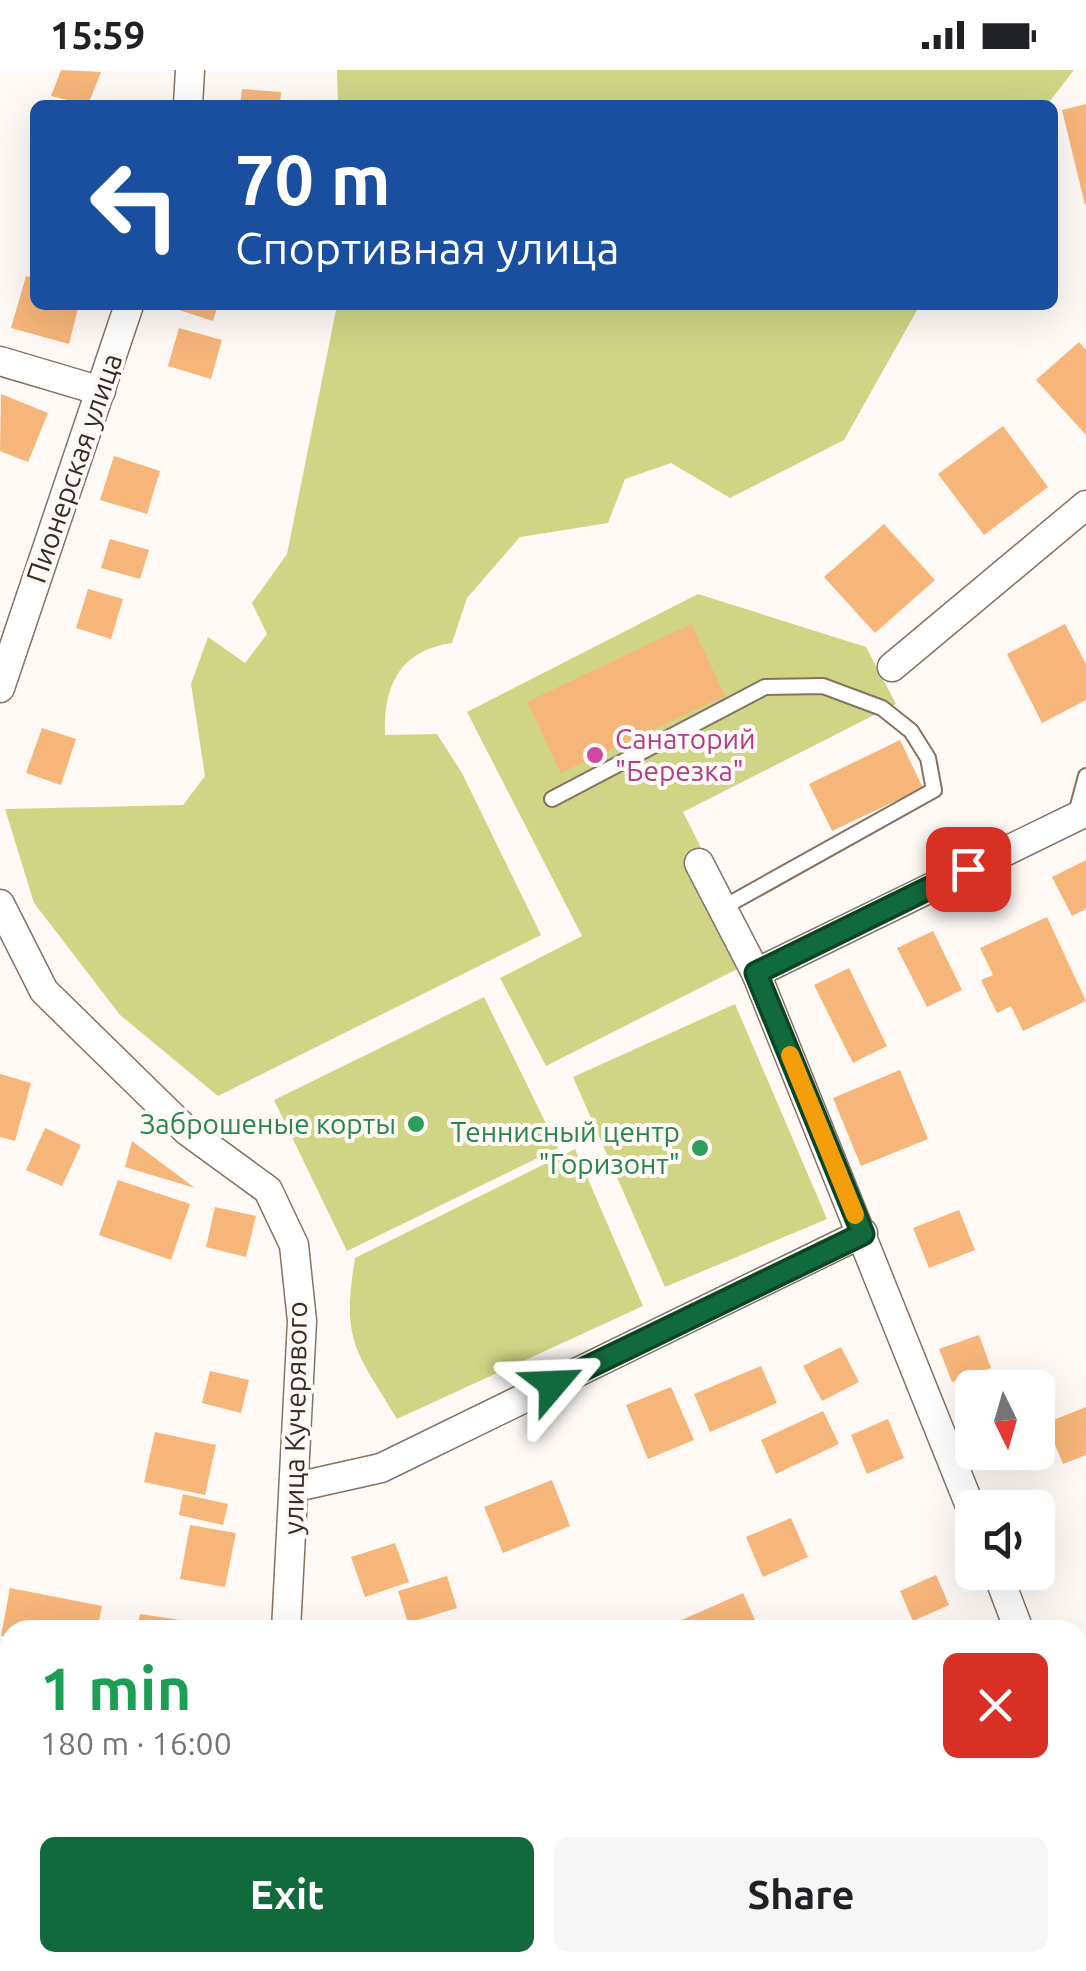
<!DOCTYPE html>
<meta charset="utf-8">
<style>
:root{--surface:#fff;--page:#f6f6f6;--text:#202124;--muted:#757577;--accent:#116a3c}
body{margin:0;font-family:Ubuntu,sans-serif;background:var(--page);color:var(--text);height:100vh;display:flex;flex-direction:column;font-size:38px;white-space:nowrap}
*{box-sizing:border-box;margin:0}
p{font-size:32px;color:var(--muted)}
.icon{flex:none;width:55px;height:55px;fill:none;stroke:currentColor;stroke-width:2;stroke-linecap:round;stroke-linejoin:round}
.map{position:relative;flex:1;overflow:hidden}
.sheet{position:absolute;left:0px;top:1550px;width:1088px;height:352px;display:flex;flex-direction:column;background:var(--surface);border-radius:30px 30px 0 0;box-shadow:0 10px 40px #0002}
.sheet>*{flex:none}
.top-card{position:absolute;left:30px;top:30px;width:1028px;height:210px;border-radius:15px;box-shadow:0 10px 40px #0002;background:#1a4fa0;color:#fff;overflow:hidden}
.needle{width:65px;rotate:175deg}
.controls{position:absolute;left:955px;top:1300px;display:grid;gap:20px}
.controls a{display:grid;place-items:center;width:100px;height:100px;border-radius:15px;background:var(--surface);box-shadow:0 10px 40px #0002;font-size:50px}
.pin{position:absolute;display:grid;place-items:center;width:85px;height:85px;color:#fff;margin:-42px;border-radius:20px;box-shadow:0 5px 15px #0006}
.me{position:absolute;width:110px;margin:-55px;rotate:64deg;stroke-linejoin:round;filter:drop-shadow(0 0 8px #0008)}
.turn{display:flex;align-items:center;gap:35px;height:210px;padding:0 40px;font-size:45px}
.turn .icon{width:130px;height:130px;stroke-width:2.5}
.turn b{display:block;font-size:70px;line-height:85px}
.round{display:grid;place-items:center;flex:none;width:105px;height:105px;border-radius:15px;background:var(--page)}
.headline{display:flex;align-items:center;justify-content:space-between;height:170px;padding:0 40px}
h1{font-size:60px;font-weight:700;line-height:75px;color:#1e9e55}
.primary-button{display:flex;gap:20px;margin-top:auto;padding:20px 40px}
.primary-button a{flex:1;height:115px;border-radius:15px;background:var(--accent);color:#fff;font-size:40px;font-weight:700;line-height:115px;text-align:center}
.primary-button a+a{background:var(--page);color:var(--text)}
.status{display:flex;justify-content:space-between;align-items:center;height:70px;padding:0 50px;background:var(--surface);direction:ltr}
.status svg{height:28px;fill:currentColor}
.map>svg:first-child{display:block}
.green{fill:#cfd584}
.building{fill:#f6b579}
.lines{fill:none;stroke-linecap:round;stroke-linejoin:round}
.lane-casing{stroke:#867261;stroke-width:18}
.street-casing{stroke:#867261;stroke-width:31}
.lane{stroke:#fff;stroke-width:14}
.street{stroke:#fff;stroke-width:28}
.route-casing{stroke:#0b4527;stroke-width:25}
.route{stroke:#116a3c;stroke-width:18}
.slow{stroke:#f59e0b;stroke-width:18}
.hotel-dot{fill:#d1479c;stroke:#fef9f5;stroke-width:4}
.leisure-dot{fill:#2e9e5b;stroke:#fef9f5;stroke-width:4}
.labels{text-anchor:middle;stroke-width:8;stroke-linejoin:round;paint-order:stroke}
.street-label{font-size:28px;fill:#352d25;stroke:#fef9f5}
.hotel-label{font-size:28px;fill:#b23c85;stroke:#fef9f5;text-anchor:start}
.leisure-label{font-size:28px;fill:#27864d;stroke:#fef9f5;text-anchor:end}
</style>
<div class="status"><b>15:59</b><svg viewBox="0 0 49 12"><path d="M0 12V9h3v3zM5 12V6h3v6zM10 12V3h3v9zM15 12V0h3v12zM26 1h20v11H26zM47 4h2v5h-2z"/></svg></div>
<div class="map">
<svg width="1086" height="1901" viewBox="0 0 1086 1901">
<rect width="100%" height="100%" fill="#fef9f5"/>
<g class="green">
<polygon points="337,0 1074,0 1047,35 338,35"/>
<path d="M337,235H920L844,370L730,428L671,393L625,409L608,453L520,467L467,528L452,573C400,580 383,616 385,665L437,664L462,703L541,865L218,1026L120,945L34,833L5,739L183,735L205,706L191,614L208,567L245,593L267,564L252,533L287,484Z"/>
<polygon points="698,524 866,577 896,634 683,742 757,889 546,996 500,908 582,866 467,642"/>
<polygon points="484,927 558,1078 347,1181 274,1030"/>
<polygon points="735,934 827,1149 665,1217 573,1007"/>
<path d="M575,1079L643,1236L397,1349C356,1280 341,1273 355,1188Z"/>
</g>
<g class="building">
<polygon points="61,0 101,2 88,35 51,26"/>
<polygon points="242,19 281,22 280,35 240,35"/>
<polygon points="1086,34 1086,134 1085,135 1062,40"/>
<polygon points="26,206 35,208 35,235 79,235 69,274 11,258"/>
<polygon points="177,235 218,235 213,251 176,239"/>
<polygon points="179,258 222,270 211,309 168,296"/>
<polygon points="1079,272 1086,280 1086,365 1036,310"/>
<polygon points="1,324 48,343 28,392 0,381"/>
<polygon points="1003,356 1048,417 984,465 938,404"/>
<polygon points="114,386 160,401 147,444 100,430"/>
<polygon points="884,454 935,510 875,563 824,507"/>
<polygon points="110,469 149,480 140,509 101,498"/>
<polygon points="88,519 123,529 111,569 76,558"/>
<polygon points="691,554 725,626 561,703 527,632"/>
<polygon points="1065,554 1086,594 1086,630 1042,653 1007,584"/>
<polygon points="42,658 76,669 61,715 26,703"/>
<polygon points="900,670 923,718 832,761 809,714"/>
<polygon points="1086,790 1086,839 1072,846 1052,807"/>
<polygon points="1047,847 1086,931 1023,961 1011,936 997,943 981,910 993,905 980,878"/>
<polygon points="933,861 962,920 927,937 897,878"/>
<polygon points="849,898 887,976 853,993 814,915"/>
<polygon points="900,1000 928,1069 861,1096 833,1028"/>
<polygon points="0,1004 31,1013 15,1071 0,1067"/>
<polygon points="45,1058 81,1075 62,1116 26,1100"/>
<polygon points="132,1071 195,1118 125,1097"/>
<polygon points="118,1110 190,1134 171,1190 99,1165"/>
<polygon points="215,1137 256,1146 246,1187 206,1177"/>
<polygon points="959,1140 975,1180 929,1198 913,1158"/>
<polygon points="979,1265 991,1298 952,1312 939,1279"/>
<polygon points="841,1277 859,1312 822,1331 803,1296"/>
<polygon points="761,1296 777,1333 710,1362 694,1324"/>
<polygon points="210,1301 249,1310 241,1343 202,1333"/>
<polygon points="671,1317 694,1370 648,1389 626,1335"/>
<polygon points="1086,1337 1086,1385 1063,1394 1046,1353"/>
<polygon points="823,1341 839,1374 776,1404 761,1370"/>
<polygon points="888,1349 904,1388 867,1404 851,1365"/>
<polygon points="155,1362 216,1375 205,1425 144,1412"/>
<polygon points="552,1410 570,1456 503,1483 484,1437"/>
<polygon points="183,1424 228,1434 223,1455 179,1445"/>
<polygon points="791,1448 808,1487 763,1507 746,1467"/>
<polygon points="190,1455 236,1463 225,1517 180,1509"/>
<polygon points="395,1473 409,1512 365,1527 351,1487"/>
<polygon points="936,1505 949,1535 913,1551 900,1521"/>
<polygon points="447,1506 457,1538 408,1553 398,1521"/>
<polygon points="10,1518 102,1536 97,1560 10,1560 10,1568 1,1566"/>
<polygon points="743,1523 756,1552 738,1560 670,1560 668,1556"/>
<polygon points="140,1544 194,1552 192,1560 137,1560"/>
<polygon points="504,1551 507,1560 464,1560 464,1558"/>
<polygon points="0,1621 10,1622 10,1678 0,1678"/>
<polygon points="1086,1846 1086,1881 1078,1884 1078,1850"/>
<polygon points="156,1892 228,1892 229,1898 157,1901"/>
<polygon points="334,1892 360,1892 360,1893 337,1901"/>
<polygon points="388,1892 418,1892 421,1901 366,1901"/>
</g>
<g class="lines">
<g class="lane-casing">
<g id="lane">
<polyline points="552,729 765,617 823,616 882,638 911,661 928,688 934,720 724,837"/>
<polyline points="1075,747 1086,706"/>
</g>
</g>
<g class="street-casing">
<g id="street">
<polyline points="188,35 190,0"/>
<polyline points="0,291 101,321"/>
<polyline points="892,597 1086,435"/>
<polyline points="0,618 129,235"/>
<polyline points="699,793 756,903 972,1441"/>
<polyline points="0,834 44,921 187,1061 268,1120 294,1175 302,1251 286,1560"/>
<polyline points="756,903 1086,742"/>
<polyline points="296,1417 381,1398 863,1163"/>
<polyline points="997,1502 1019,1560"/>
<polyline points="1078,1708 1086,1729"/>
<polyline points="0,1731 10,1731"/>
<polyline points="288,1892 291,1901"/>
</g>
</g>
<use href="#lane" class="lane"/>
<use href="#street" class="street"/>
</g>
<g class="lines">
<g class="route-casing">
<polyline id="route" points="553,1314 863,1164 756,903 968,799"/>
</g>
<use href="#route" class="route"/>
<polyline class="slow" points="790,985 855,1145"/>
</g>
<circle class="hotel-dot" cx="595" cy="685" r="10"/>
<g class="leisure-dot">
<circle cx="416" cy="1054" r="10"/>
<circle cx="700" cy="1078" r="10"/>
</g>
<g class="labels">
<g class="street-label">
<text transform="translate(74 398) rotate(-71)" y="10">Пионерская улица</text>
<text transform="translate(295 1348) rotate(-89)" y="10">улица Кучерявого</text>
</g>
<g class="hotel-label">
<text x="615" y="679">Санаторий<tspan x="615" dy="32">"Березка"</tspan></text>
</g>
<g class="leisure-label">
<text x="396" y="1064">Заброшеные корты</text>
<text x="680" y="1072">Теннисный центр<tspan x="680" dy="32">"Горизонт"</tspan></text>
</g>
</g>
</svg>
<div class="controls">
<a><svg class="needle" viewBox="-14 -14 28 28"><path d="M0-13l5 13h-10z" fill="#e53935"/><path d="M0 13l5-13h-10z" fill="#757577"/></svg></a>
<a><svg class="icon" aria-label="sound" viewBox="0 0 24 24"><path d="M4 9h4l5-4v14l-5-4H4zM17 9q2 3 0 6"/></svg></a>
</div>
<div class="pin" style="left:968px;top:799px;background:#d93025"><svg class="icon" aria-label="arrive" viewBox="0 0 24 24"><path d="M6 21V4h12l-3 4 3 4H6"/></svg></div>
<svg class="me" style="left:553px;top:1314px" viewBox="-20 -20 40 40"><path d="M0-17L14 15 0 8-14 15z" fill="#116a3c" stroke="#fff" stroke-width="4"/></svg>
<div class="top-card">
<div class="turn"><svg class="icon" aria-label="left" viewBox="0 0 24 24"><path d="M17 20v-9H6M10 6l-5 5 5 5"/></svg><div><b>70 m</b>Спортивная улица</div></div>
</div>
<section class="sheet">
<div class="headline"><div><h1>1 min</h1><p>180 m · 16:00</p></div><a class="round" style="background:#d93025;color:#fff"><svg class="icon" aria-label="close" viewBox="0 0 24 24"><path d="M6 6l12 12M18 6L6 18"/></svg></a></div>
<div class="primary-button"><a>Exit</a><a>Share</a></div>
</section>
</div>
